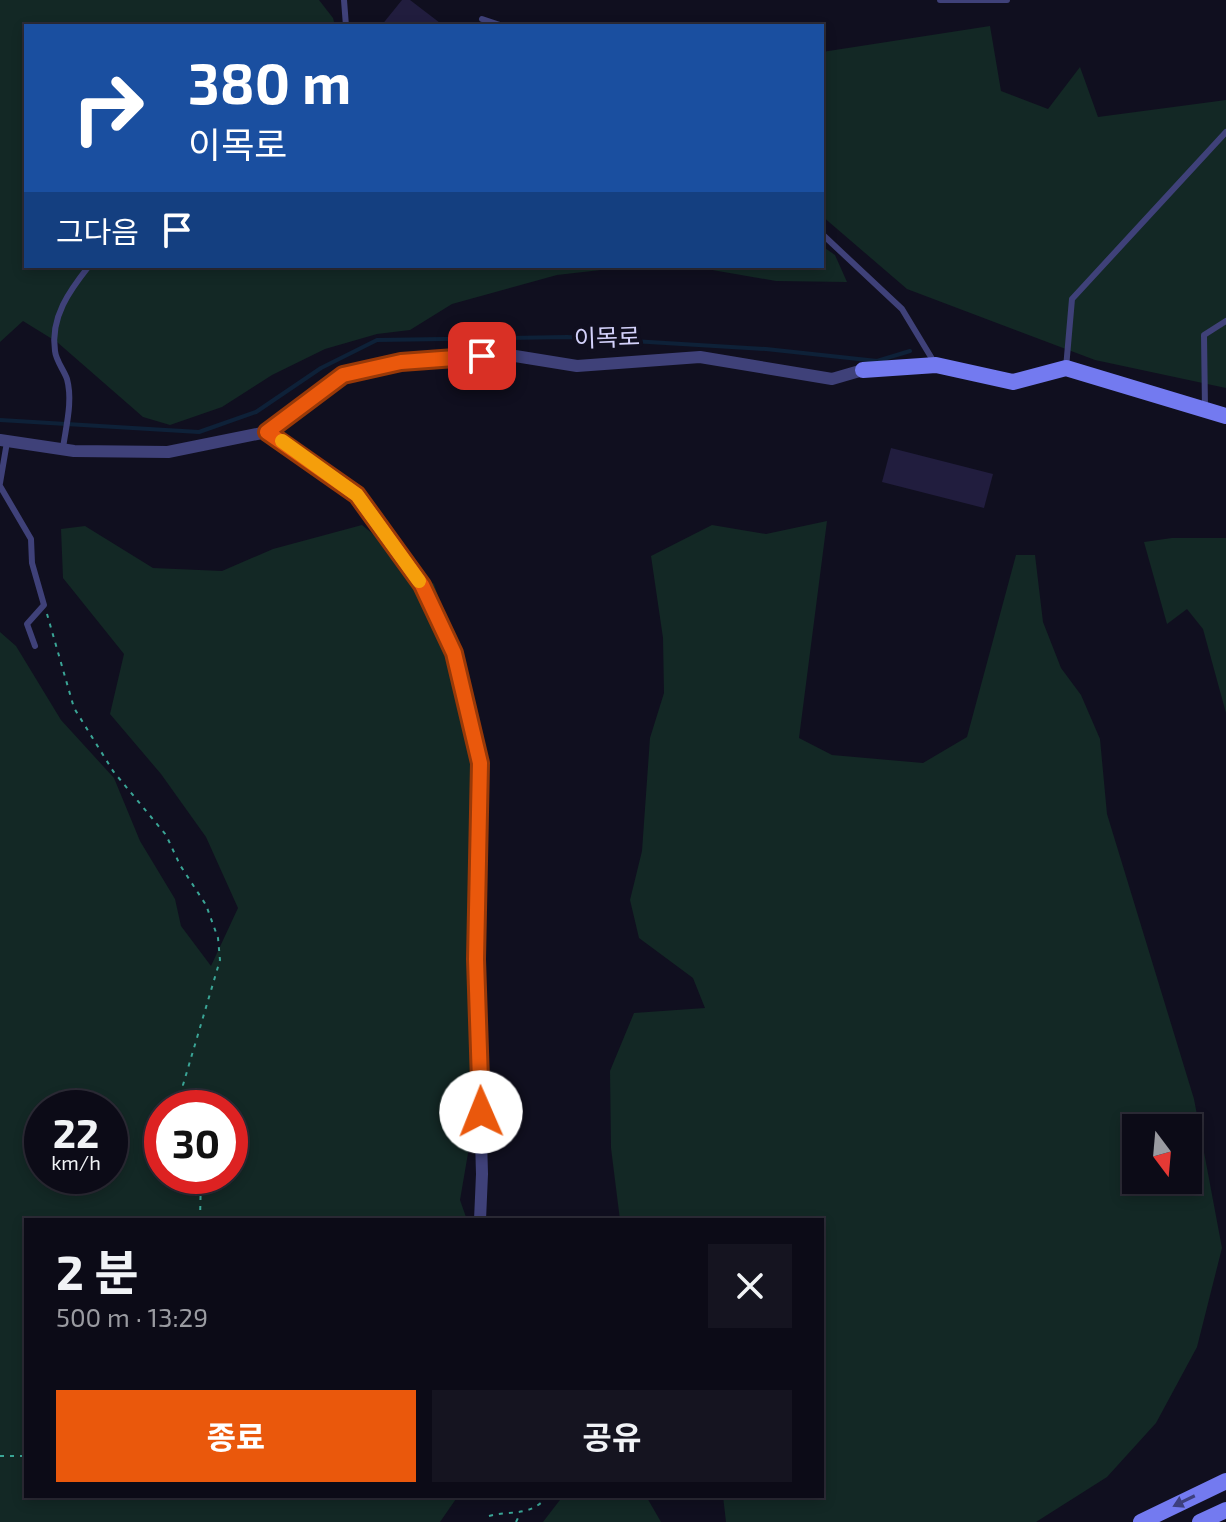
<!DOCTYPE html>
<html lang="ko">
<meta charset="utf-8">
<style>
:root{--surface:#0c0b17;--page:#151420;--text:#f1f3f6;--muted:#9a9ba1;--line:#2c2b36;--accent:#ea580c}
body{margin:0;font-family:"Exo 2","Noto Sans KR",sans-serif;background:var(--page);color:var(--text);height:100vh;display:flex;flex-direction:column;font-size:30px;white-space:nowrap}
*{box-sizing:border-box;margin:0}
p{font-size:26px;color:var(--muted)}
.icon{flex:none;width:44px;height:44px;fill:none;stroke:currentColor;stroke-width:2;stroke-linecap:round;stroke-linejoin:round}
.map{position:relative;flex:1;overflow:hidden}
.sheet{position:absolute;left:24px;top:1218px;width:800px;height:280px;display:flex;flex-direction:column;background:var(--surface);border-radius:0px;box-shadow:0 4px 12px #0003,0 0 0 2px var(--line)}
.sheet>*{flex:none}
.banner{position:absolute;left:24px;top:24px;width:800px;height:244px;border-radius:0px;box-shadow:0 4px 12px #0003,0 0 0 2px var(--line);background:#1a4fa0;color:#fff;overflow:hidden}
.needle{width:52px;rotate:164deg}
.fabs{position:absolute;left:1122px;top:1114px;display:grid;gap:16px}
.fabs a{display:grid;place-items:center;width:80px;height:80px;border-radius:0px;background:var(--surface);box-shadow:0 4px 12px #0003,0 0 0 2px var(--line);font-size:40px}
.speed{position:absolute;left:24px;top:1090px;display:flex;gap:16px;font-size:40px;font-weight:700;text-align:center}
.speed>*{display:grid;place-content:center;width:104px;height:104px;border-radius:50%;background:var(--surface);box-shadow:0 4px 12px #0003,0 0 0 2px var(--line);line-height:1}
.speed small{font-size:20px;font-weight:400}
.speed .limit{border:12px solid #d22;background:#fff;color:#111}
.pin{position:absolute;display:grid;place-items:center;width:68px;height:68px;color:#fff;margin:-34px;border-radius:16px;box-shadow:0 4px 12px #0006}
.me{position:absolute;width:88px;margin:-44px;rotate:359deg;stroke-linejoin:round;filter:drop-shadow(0 0 6px #0008)}
.turn{display:flex;align-items:center;gap:28px;height:168px;padding:0 32px;font-size:36px}
.turn .icon{width:104px;height:104px;stroke-width:2.5}
.turn b{display:block;font-size:56px;line-height:68px}
.then{display:flex;align-items:center;height:76px;padding:0 32px;background:#0003;gap:16px;font-size:30px}
.round{display:grid;place-items:center;flex:none;width:84px;height:84px;border-radius:0px;background:var(--page)}
.headline{display:flex;align-items:center;justify-content:space-between;height:136px;padding:0 32px}
h1{font-size:48px;font-weight:700;line-height:60px}
.cta{display:flex;gap:16px;margin-top:auto;padding:16px 32px}
.cta a{flex:1;height:92px;border-radius:0px;background:var(--accent);color:#fff;font-size:32px;font-weight:700;line-height:92px;text-align:center}
.cta a+a{background:var(--page);color:var(--text)}
.map>svg:first-child{display:block}
.green{fill:#132825;fill-rule:evenodd}
.lines{fill:none;stroke-linecap:round;stroke-linejoin:round}
.stream{stroke:#0e2138;stroke-width:4}
.building{fill:#211d3e}
.path{stroke:#3aa596;stroke-width:2;stroke-dasharray:4 6;stroke-linecap:butt}
.lane{stroke:#3f4179;stroke-width:6}
.street{stroke:#3f4179;stroke-width:12}
.secondary{stroke:#737af0;stroke-width:16}
.oneway{fill:#3d3f7d}
.route-casing{stroke:#983908;stroke-width:20}
.route{stroke:#ea580c;stroke-width:14}
.slow{stroke:#f59e0b;stroke-width:14}
.labels{text-anchor:middle;stroke-width:8;stroke-linejoin:round;paint-order:stroke}
.street-label{font-size:24px;fill:#d3d1fa;stroke:#100f1f}
</style>
<div class="map">
<svg width="1226" height="1522" viewBox="0 0 1226 1522">
<rect width="100%" height="100%" fill="#100f1f"/>
<g class="green">
<polygon points="0,0 319,0 333,18 335,26 26,26 26,266 822,266 822,246 835,255 847,282 776,281 695,267 627,267 557,275 452,304 410,330 377,334 325,349 272,375 222,407 170,425 143,417 57,342 23,321 0,342"/>
<polygon points="990,26 1001,91 1048,109 1080,67 1098,117 1226,100 1226,388 1095,360 907,289 822,216 822,52"/>
<path d="M827,521L799,738L832,755L923,763L967,737L1016,555H1035L1043,622L1061,668L1081,695L1100,739L1107,814L1194,1099L1222,1248L1197,1347L1156,1423L1107,1477L1036,1522H726L723,1496H822V1220H620L611,1148L610,1071L634,1013L705,1008L693,978L639,938L630,900L642,851L650,738L664,693L663,638L651,556L712,525L766,534ZM1188,1128V1180H1136V1128Z"/>
<path d="M362,525L434,584L472,696L480,813L471,984L473,1124L460,1200L467,1220H26V1496H458L440,1522H0V632L16,646L61,720L114,778L140,841L175,899L181,926L211,966L238,908L206,837L161,774L110,714L124,654L63,578L61,529L85,526L153,568L222,571L273,549ZM42,1108H110V1176H42ZM162,1108H230V1176H162Z"/>
<polygon points="1172,538 1226,538 1226,713 1203,629 1187,609 1167,624 1144,542"/>
<polygon points="563,1496 646,1496 661,1522 543,1522"/>
</g>
<g class="lines">
<polyline class="stream" points="0,420 199,432 256,412 321,368 377,340 567,337 766,349 877,361 910,351"/>
</g>
<g class="building">
<polygon points="402,0 410,0 444,26 381,26"/>
<polygon points="891,448 993,474 984,508 882,482"/>
</g>
<g class="lines">
<g class="path">
<polyline points="47,614 74,708 113,771 166,835 180,865 206,905 218,938 220,960 183,1085 186,1108"/>
<polyline points="200,1220 201,1176"/>
<polyline points="0,1456 26,1456"/>
<path d="M489,1516C513,1510 530,1517 548,1496"/>
<polyline points="516,1522 519,1516"/>
</g>
<g class="lane">
<polyline points="344,0 346,26"/>
<polyline points="940,0 1007,0"/>
<polyline points="482,19 503,26"/>
<polyline points="822,234 902,309 934,362"/>
<polyline points="1066,368 1072,299 1226,132"/>
<polyline points="1205,409 1204,335 1226,321"/>
<path d="M63,448C66,426 73,401 67,379C64,370 56,361 55,351C50,317 70,290 89,266"/>
<polyline points="0,483 7,442"/>
<polyline points="0,486 31,539 32,563 44,605 27,624 35,646"/>
</g>
<g class="street">
<polyline points="267,432 357,495 422,585 454,653 480,763 476,959 482,1174 480,1220"/>
<polyline points="0,440 74,451 168,452 267,432 343,375 401,362 509,355 577,366 700,357 832,379 863,370"/>
</g>
<g class="secondary">
<polyline points="863,370 936,365 1013,382 1066,368 1226,416"/>
<polyline points="1141,1522 1226,1481"/>
<polyline points="1200,1522 1226,1510"/>
</g>
</g>
<defs><path id="oneway-solid" d="M-6-.8H1V-3.2L6.5 0L1 3.2V.8H-6Z" transform="scale(2)"/></defs>
<use class="oneway" href="#oneway-solid" transform="translate(1184 1501) rotate(154)"/>
<g class="lines">
<g class="route-casing">
<polyline id="route" points="481,1112 476,959 480,763 454,653 422,585 357,495 267,432 343,375 401,362 482,356"/>
</g>
<use href="#route" class="route"/>
<polyline class="slow" points="282,441 357,495 419,581"/>
</g>
<g class="labels">
<g class="street-label">
<text transform="translate(607 338) rotate(-2)" y="8">이목로</text>
</g>
</g>
</svg>
<div class="fabs">
<a><svg class="needle" viewBox="-14 -14 28 28"><path d="M0-13l5 13h-10z" fill="#e53935"/><path d="M0 13l5-13h-10z" fill="#9a9ba1"/></svg></a>
</div>
<div class="speed"><div>22<small>km/h</small></div><div class="limit">30</div></div>
<div class="pin" style="left:482px;top:356px;background:#d93025"><svg class="icon" aria-label="arrive" viewBox="0 0 24 24"><path d="M6 21V4h12l-3 4 3 4H6"/></svg></div>
<svg class="me" style="left:481px;top:1112px" viewBox="-20 -20 40 40"><circle r="19" fill="#fff"/><path d="M0-13L10 11 0 6-10 11z" fill="#ea580c"/></svg>
<div class="banner">
<div class="turn"><svg class="icon" aria-label="right" viewBox="0 0 24 24"><path d="M7 20v-9h11M14 6l5 5-5 5"/></svg><div><b>380 m</b>이목로</div></div>
<div class="then">그다음<svg class="icon" aria-label="arrive" viewBox="0 0 24 24"><path d="M6 21V4h12l-3 4 3 4H6"/></svg></div>
</div>
<section class="sheet">
<div class="headline"><div><h1>2 분</h1><p>500 m · 13:29</p></div><a class="round"><svg class="icon" aria-label="close" viewBox="0 0 24 24"><path d="M6 6l12 12M18 6L6 18"/></svg></a></div>
<div class="cta"><a>종료</a><a>공유</a></div>
</section>
</div>
